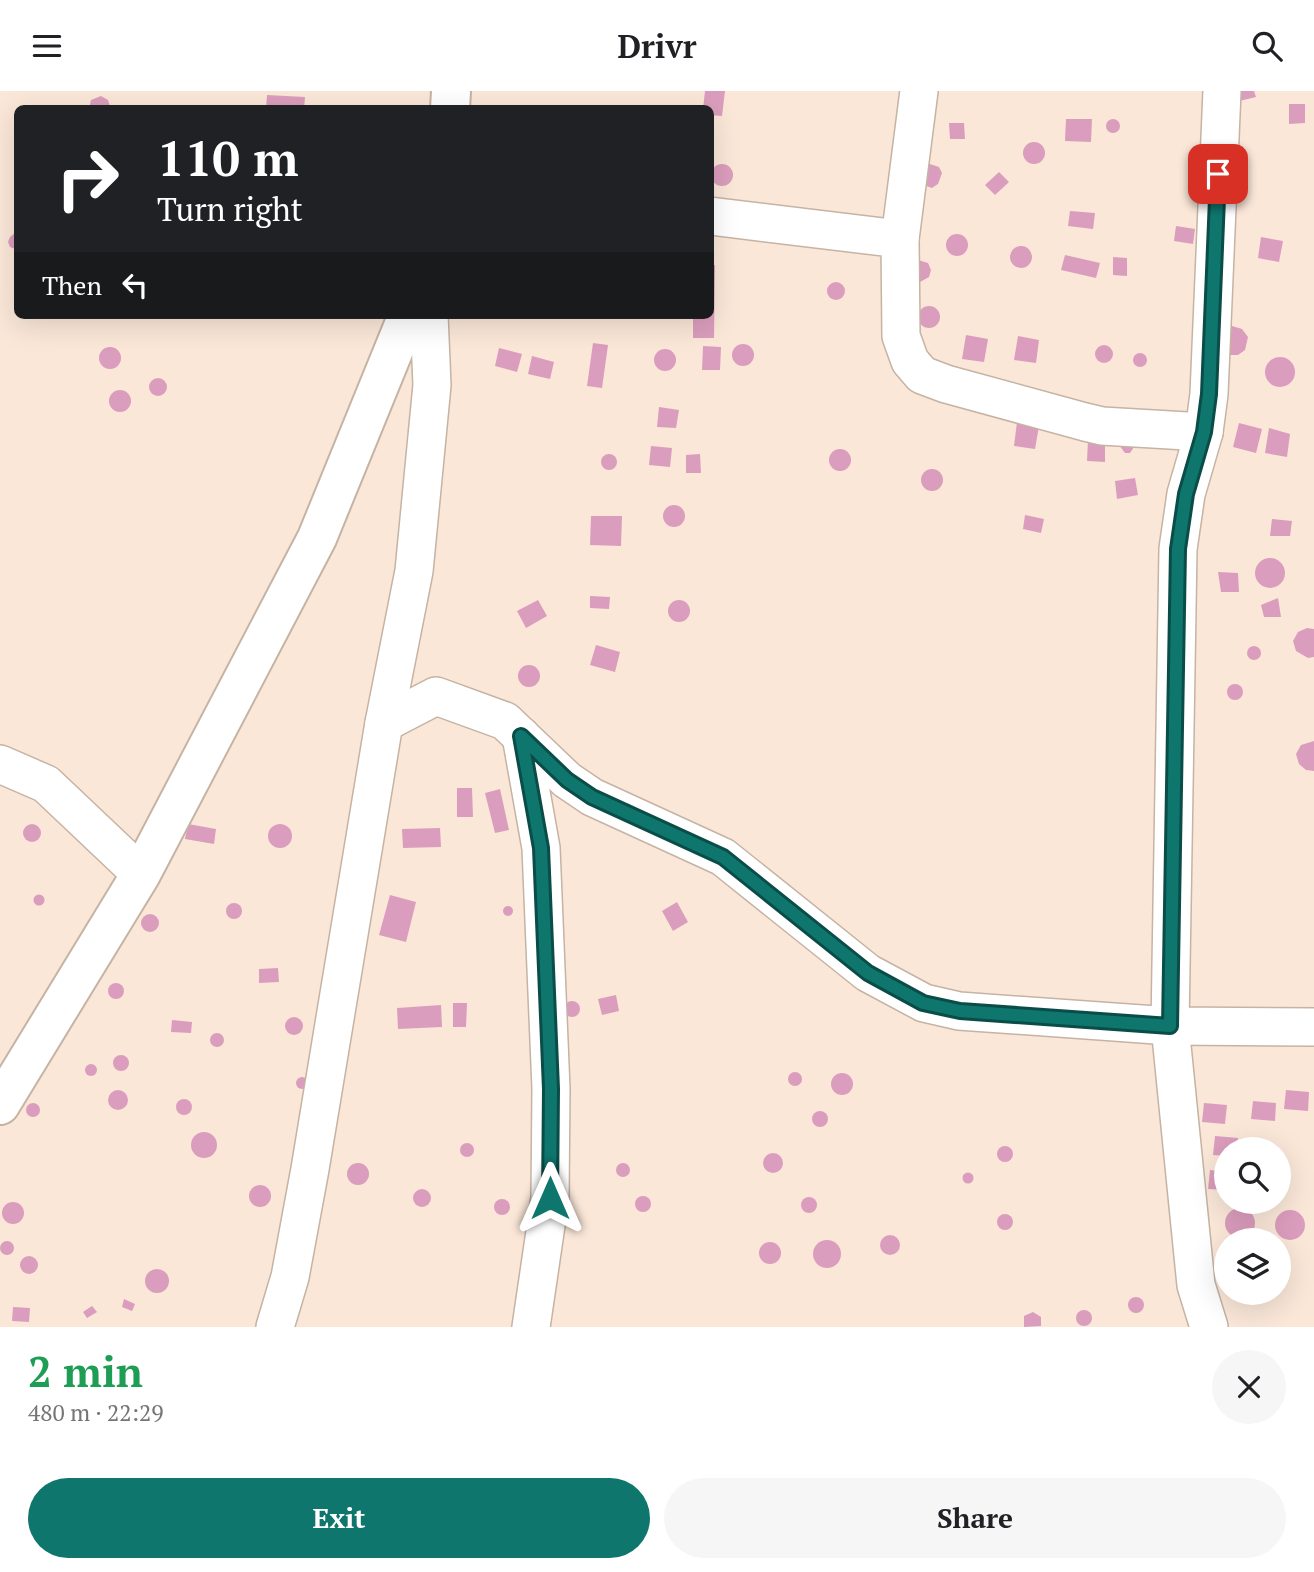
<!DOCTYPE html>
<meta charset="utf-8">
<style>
:root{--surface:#fff;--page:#f6f6f6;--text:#202124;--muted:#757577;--accent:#0f766e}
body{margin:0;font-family:"PT Serif",serif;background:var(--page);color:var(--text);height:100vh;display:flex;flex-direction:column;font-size:26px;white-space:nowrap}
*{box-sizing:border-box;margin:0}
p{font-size:23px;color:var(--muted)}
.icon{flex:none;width:38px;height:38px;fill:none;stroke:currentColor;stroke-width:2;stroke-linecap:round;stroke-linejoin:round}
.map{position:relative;height:1236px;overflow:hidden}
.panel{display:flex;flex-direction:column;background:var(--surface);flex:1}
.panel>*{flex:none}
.guide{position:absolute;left:14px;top:14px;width:700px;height:214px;border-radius:10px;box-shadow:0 7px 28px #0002;background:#202124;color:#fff;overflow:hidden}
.controls{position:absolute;left:1214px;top:1046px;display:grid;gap:14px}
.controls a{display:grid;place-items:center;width:77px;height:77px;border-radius:50%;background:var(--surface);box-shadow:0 7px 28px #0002;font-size:35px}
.pin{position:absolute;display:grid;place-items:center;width:60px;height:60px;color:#fff;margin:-30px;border-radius:14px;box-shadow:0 4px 10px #0006}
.me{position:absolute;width:77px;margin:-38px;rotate:0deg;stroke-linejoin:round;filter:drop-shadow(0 0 5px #0008)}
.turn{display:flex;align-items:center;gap:24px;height:147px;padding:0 28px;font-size:32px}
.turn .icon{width:91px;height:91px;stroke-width:2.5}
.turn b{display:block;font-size:49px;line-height:60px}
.then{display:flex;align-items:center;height:66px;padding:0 28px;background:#0003;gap:14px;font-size:26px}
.round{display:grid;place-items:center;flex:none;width:74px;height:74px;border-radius:37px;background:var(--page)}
.overview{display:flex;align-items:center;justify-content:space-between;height:119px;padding:0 28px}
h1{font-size:42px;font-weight:700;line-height:52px;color:#1e9e55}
.action{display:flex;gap:14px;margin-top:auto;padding:14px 28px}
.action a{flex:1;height:80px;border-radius:42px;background:var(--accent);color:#fff;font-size:28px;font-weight:700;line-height:80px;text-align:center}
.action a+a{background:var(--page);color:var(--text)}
header{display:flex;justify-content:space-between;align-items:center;height:91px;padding:0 28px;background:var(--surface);font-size:32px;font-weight:700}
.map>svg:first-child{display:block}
.building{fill:#db9dbd}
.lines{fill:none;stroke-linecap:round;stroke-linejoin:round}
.minor-casing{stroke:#c5b3a4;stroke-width:40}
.major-casing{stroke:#c5b3a4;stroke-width:42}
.minor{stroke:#fff;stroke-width:37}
.major{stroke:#fff;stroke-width:38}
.route-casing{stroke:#0a4d48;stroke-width:18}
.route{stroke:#0f766e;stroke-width:12}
</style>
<header><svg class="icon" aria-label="menu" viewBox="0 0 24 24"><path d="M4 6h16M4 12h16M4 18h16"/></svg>Drivr<svg class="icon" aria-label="search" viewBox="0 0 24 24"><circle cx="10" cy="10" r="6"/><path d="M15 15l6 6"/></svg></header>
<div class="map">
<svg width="1314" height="1236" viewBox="0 0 1314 1236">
<rect width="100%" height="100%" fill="#fae7d8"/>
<g class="building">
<polygon points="705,0 725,0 722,25 710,24 710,18 703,18"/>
<polygon points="1232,0 1254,0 1256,6 1235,11"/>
<polygon points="267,4 305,6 304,18 266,18"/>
<polygon points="101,5 108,9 111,18 89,18 91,9"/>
<polygon points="1289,13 1305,13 1305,32 1289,33"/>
<polygon points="1066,28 1092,28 1091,51 1065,50"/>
<circle cx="1113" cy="35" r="7"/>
<polygon points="949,32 964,32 965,48 950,48"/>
<circle cx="1034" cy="62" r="11"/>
<polygon points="927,72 939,76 942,82 938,93 932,97 921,93"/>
<circle cx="722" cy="84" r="11"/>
<polygon points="999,81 1009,91 995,104 985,94"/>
<polygon points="1070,120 1095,122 1093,138 1068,135"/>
<polygon points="1176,135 1195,138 1193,153 1174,150"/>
<polygon points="15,142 18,143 18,159 10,156 8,151 10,146"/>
<circle cx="957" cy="154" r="11"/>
<polygon points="1261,146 1283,150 1279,171 1258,167"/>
<circle cx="1021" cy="166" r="11"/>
<polygon points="1065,164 1100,172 1096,187 1061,179"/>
<polygon points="1113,166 1127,167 1127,185 1113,184"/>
<polygon points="918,169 928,172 931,179 929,186 920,191 916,190"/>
<polygon points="710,174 715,174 714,247 693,247 693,224 710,224"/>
<circle cx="836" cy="200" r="9"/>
<circle cx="929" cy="226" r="11"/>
<polygon points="1232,235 1242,238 1248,246 1245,259 1238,264 1229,264 1228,236"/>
<polygon points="966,244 988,248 984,271 962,268"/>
<polygon points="1018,245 1039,249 1036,272 1014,269"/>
<polygon points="593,252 608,254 602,297 587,295"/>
<circle cx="743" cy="264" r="11"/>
<circle cx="1104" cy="263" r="9"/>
<polygon points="703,255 721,256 720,279 702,279"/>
<circle cx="110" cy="267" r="11"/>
<polygon points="499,257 522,263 517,281 495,275"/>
<circle cx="665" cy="269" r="11"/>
<circle cx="1140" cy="269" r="7"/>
<polygon points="532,265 554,271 550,288 528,283"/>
<circle cx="1280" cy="281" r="15"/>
<circle cx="158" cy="296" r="9"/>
<circle cx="120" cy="310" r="11"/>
<polygon points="659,316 679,319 676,337 657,336"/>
<polygon points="1017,331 1039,335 1035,358 1014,355"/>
<polygon points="1239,332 1262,338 1256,362 1233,356"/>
<polygon points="1269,337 1290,343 1287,366 1265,362"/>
<polygon points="1088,349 1105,349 1105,371 1087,370"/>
<polygon points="1136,353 1130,362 1125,362 1119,354"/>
<polygon points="651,355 672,357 670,376 649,374"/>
<circle cx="840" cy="369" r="11"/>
<polygon points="700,363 701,382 686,382 686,364"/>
<circle cx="609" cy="371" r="8"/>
<circle cx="932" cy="389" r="11"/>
<polygon points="1135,387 1138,404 1117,408 1115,390"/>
<circle cx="674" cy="425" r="11"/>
<polygon points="1025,424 1044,428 1041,442 1023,438"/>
<polygon points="591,425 622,425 621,455 590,454"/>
<polygon points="1272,428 1292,430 1290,445 1270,445"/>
<circle cx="1270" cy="482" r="15"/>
<polygon points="1218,481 1238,482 1239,501 1221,501"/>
<polygon points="590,505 610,506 609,518 590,517"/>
<polygon points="1278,507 1281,526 1264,526 1261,514"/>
<circle cx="679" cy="520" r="11"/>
<polygon points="538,509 547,525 526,537 517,520"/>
<polygon points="1307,537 1314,538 1314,566 1308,567 1296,560 1293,550 1298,541"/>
<polygon points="596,554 620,561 615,581 590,574"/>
<circle cx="1254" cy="562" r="7"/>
<circle cx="529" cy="585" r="11"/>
<circle cx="1235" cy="601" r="8"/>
<polygon points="1314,650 1314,680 1306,679 1299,673 1296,663 1301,654"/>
<polygon points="457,697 472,697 473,726 457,726"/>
<polygon points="500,698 509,739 495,742 485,702"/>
<circle cx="280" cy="745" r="12"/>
<polygon points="188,733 216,738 214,753 185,748"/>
<circle cx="32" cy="742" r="9"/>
<polygon points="440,737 441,756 403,757 402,738"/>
<circle cx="39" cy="809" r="5.5"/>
<polygon points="390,804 416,811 406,851 379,844"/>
<polygon points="677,811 688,831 673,840 662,820"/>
<circle cx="234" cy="820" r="8"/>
<circle cx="508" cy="820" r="5"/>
<circle cx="150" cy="832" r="9"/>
<polygon points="278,877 279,891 259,892 259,878"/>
<circle cx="116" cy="900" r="8"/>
<polygon points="616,904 619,920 602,924 598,908"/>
<circle cx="572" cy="918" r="8"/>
<polygon points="453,912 467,912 466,936 453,936"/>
<polygon points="441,914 442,936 398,938 397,917"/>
<circle cx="294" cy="935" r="9"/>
<polygon points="172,929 192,931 191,942 171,941"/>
<circle cx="217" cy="949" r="7"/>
<circle cx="121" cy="972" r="8"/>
<circle cx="91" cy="979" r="6"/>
<circle cx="795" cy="988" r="7"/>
<circle cx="842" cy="993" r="11"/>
<circle cx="302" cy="992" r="6"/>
<polygon points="1286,999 1309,1001 1308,1020 1284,1018"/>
<circle cx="118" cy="1009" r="10"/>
<circle cx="184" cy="1016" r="8"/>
<polygon points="1253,1010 1276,1012 1275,1030 1251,1028"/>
<circle cx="33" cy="1019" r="7"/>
<polygon points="1204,1012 1227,1014 1225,1033 1202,1031"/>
<circle cx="820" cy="1028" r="8"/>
<circle cx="204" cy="1054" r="13"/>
<polygon points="1215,1045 1238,1047 1237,1059 1227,1059 1227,1065 1213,1064"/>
<circle cx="467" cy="1059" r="7"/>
<circle cx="1005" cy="1063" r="8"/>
<circle cx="773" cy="1072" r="10"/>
<circle cx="623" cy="1079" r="7"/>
<circle cx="358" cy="1083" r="11"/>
<polygon points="1210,1079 1227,1081 1227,1099 1208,1098"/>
<circle cx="968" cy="1087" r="5.5"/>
<circle cx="260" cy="1105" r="11"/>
<circle cx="422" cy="1107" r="9"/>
<circle cx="643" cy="1113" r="8"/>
<circle cx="809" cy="1114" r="8"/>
<circle cx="502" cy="1116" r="8"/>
<circle cx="13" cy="1122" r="11"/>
<circle cx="1240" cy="1132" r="15"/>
<circle cx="1290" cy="1134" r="15"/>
<circle cx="1005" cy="1131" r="8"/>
<circle cx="890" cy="1154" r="10"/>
<circle cx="827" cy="1163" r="14"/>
<circle cx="7" cy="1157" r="7"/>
<circle cx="770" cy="1162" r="11"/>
<circle cx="29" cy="1174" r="9"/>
<circle cx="157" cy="1190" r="12"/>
<circle cx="1136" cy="1214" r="8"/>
<polygon points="124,1208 135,1213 132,1220 122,1216"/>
<polygon points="92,1215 97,1221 87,1227 83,1221"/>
<polygon points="13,1216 30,1217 29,1231 12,1230"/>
<circle cx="1084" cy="1227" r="8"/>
<polygon points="1033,1221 1041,1226 1041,1235 1024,1236 1024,1225"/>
</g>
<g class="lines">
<g class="minor-casing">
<g id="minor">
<polyline points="919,0 900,148 901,245 910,270 922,284 946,293 1085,331 1102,335 1204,341"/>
<polyline points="710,125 900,148"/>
<polyline points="384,632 436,605 505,630 567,689 592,706 723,766 868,882 924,912 959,920 1170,935 1314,936"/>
<polyline points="521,645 541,757 551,998 550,1107 531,1236"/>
<polyline points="0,673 46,693 141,783"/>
<polyline points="275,1236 290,1186 310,1078 384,632 414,480 432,294 429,224"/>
<polyline points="1209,1236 1196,1194 1170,935 1178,458 1186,403 1204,341 1209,303 1222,0"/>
</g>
</g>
<g class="major-casing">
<g id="major">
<polyline points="450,18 451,0"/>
<polyline points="0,1014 141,783 317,447 408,224"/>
</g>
</g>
<use href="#minor" class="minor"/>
<use href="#major" class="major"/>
</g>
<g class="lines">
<g class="route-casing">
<polyline id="route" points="550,1107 551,998 541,757 521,645 567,689 592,706 723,766 868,882 923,912 960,920 1170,935 1178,458 1186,403 1204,341 1209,303 1218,83"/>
</g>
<use href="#route" class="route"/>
</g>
</svg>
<div class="controls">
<a><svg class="icon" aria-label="search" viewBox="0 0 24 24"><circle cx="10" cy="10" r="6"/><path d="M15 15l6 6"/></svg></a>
<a><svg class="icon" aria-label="layers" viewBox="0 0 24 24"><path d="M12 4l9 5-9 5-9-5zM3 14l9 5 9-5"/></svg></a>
</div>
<div class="pin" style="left:1218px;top:83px;background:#d93025"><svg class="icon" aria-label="arrive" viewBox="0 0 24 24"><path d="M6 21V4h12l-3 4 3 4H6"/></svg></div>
<svg class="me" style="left:550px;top:1107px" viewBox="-20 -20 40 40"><path d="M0-17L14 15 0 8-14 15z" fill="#0f766e" stroke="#fff" stroke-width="4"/></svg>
<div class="guide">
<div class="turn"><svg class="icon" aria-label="right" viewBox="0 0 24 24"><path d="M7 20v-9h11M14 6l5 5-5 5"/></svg><div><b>110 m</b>Turn right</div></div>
<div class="then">Then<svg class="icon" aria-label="left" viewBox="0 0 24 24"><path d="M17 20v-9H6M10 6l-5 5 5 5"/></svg></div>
</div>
</div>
<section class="panel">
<div class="overview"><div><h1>2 min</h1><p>480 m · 22:29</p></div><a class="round"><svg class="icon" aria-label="close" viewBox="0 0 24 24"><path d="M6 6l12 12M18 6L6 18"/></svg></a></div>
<div class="action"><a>Exit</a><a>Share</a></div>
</section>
